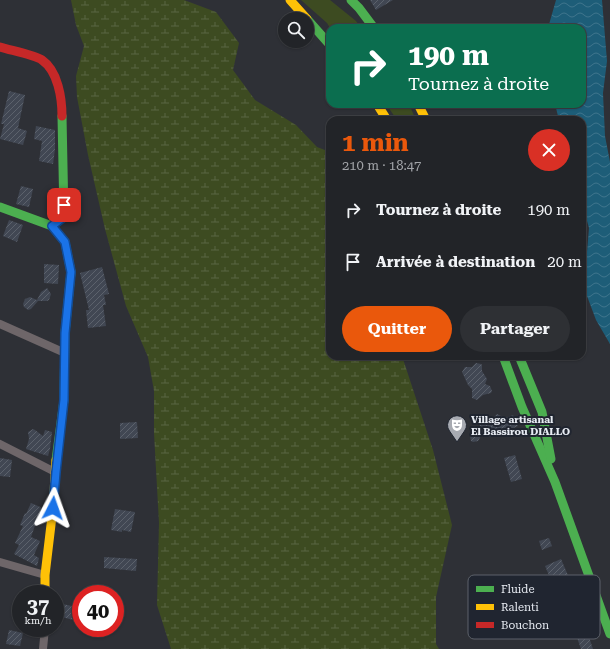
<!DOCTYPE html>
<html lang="fr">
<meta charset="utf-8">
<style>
:root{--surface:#222428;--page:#2e3034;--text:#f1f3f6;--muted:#a2a4a8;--line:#3f4145;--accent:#ea580c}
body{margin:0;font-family:"Roboto Serif",serif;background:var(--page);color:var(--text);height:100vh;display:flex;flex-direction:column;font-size:15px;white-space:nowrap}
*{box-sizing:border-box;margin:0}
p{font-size:13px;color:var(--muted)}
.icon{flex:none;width:22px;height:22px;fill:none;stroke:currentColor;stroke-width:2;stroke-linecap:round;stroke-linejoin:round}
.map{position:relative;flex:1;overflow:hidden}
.panel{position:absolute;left:326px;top:116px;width:260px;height:244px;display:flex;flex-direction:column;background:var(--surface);border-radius:12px;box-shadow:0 1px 3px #0004,0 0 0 1px var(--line)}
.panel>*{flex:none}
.top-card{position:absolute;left:326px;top:24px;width:260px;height:84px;border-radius:12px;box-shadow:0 1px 3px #0004,0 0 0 1px var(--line);background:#0b6e4f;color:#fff;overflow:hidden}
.fabs{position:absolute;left:278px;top:12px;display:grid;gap:8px}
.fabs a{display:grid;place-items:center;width:36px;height:36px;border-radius:50%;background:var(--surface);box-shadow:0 1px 3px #0004,0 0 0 1px var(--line);font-size:20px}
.speed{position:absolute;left:12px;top:585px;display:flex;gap:8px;font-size:20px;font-weight:700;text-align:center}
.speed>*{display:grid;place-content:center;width:52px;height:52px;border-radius:50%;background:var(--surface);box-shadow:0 1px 3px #0004,0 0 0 1px var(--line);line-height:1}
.speed small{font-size:10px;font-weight:400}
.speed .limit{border:6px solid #d22;background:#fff;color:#111}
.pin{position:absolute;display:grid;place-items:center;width:34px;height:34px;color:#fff;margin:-17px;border-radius:8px;box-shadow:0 2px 6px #0006}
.me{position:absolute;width:44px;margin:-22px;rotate:4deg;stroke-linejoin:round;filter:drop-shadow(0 0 3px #0008)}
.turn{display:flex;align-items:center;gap:14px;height:84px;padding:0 16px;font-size:18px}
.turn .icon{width:52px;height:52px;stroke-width:2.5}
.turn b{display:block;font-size:28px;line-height:34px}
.round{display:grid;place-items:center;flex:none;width:42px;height:42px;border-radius:21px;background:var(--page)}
.summary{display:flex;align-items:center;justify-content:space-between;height:68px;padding:0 16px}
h1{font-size:24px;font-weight:700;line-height:30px;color:var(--accent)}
.cta{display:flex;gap:8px;margin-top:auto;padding:8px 16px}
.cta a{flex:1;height:46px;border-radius:24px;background:var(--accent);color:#fff;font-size:16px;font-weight:700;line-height:46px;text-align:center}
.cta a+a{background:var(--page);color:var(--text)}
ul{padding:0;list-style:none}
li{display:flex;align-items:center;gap:12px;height:52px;padding:0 16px}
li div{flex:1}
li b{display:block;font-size:15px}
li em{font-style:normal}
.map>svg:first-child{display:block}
.wetland{fill:url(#wetland-marsh)}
.park{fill:#3d4b21}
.water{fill:url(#water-waves)}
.building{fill:url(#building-hatch)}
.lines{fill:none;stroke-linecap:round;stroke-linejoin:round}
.street{stroke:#6e6669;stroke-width:8}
.fast{stroke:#4caf50;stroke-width:9}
.slow{stroke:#ffc107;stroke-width:9}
.jam{stroke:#c62828;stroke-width:9}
.route-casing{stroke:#114b97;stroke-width:10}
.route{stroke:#1a73e8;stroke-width:7}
.labels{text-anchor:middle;stroke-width:4;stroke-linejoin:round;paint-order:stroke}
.poi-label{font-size:10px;font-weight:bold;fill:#e8ecf3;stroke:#202530;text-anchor:start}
.key{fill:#202530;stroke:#5c616a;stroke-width:1}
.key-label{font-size:11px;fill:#e8ecf3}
</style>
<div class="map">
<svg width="610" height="649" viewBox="0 0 610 649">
<defs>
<pattern id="wetland-marsh" width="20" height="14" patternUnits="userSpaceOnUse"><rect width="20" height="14" fill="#3d4b21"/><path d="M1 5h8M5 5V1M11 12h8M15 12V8" fill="none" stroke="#596542"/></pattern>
<pattern id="water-waves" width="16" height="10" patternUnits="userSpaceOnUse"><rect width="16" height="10" fill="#1d5d78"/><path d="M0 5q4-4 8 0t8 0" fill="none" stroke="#3e748c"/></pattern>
<pattern id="building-hatch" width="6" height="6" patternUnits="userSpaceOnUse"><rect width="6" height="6" fill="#414753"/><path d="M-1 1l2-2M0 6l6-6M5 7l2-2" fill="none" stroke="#5c626c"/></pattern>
</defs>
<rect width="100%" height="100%" fill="#2e3036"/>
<polygon class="wetland" points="71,0 184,0 216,12 239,43 233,70 255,100 296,125 317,147 330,152 330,356 402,356 433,450 452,525 436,597 436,644 439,649 171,649 157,605 159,523 154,433 154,391 148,357 126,306 105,229 88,155 77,97 76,76 84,46 76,25"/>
<g class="park">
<polygon points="301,0 330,0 356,21 361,28 330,28 327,23"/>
<polygon points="386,104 409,104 416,120 397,120"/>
</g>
<polygon class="water" points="556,0 602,0 607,61 603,93 605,136 610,162 610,344 596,320 584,288 589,228 582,203 582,120 559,120 555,104 582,104 582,28 548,28"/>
<g class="building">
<polygon points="370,0 393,0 376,10"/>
<polygon points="9,91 25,95 18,128 27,131 23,145 0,139 4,124 1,124"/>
<polygon points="36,126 55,130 55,149 53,164 39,161 42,141 34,139"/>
<polygon points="21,186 33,189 29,207 16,204"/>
<polygon points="9,220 23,225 17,242 3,236"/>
<polygon points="44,264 59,265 58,284 44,283"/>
<polygon points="102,267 109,294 104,295 106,305 103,305 106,326 88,328 86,310 89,310 80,273"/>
<polygon points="47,288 51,294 49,300 47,301 38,301 31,309 28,310 24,307 23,304 25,299 30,297 37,300 41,292"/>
<polygon points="476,363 481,364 482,365 482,371 487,379 485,384 490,386 492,391 491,393 483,395 477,400 472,398 472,389 468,385 462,372 465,367 472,367"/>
<polygon points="497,414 505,418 513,415 518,426 502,433 494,434 490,437 482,434 478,441 473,442 471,441 470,436 471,434 481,433 479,421 480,418 485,416 492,419"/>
<polygon points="137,422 138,438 120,439 120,423"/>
<polygon points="33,429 35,430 43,436 45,430 52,432 50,449 48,456 26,449 29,439 28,432"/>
<polygon points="515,455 522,479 511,482 504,458"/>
<polygon points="0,458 12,460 10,477 0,476"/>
<polygon points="31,503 45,509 41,518 38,517 31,537 40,541 34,555 39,558 37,566 14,554 19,545 15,543 23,526 20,525 25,513 26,514"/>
<polygon points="115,509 135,512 131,532 122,530 122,532 111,530"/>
<polygon points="549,538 552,546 542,550 539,541"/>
<polygon points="104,557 137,559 136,571 104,568"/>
<polygon points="561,559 570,580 554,587 545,566"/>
<polygon points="58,603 81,608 81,622 62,617 63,614 56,612"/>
<polygon points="584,623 585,638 589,637 593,649 581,649 575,632 573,632 572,624"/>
<polygon points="9,630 23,633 20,646 6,644"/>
</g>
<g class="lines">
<g class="street">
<polyline points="0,324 65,353"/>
<polyline points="0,444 55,472"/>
<polyline points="0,562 45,575"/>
<polyline points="43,649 45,628"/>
</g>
<g class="fast">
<polyline points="351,0 359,8 374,28"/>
<polyline points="307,19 330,45"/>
<polyline points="0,207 52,226 65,242 71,272 65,333 64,400 56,460"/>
<polyline points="52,226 64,217 62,116"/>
<polyline points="503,356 522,407 555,482 610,634"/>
<polyline points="519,356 542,412 551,459"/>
</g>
<g class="slow">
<polyline points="290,0 307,19"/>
<polyline points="377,104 387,120"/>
<polyline points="418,104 426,120"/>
<polyline points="45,594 45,575 53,508 56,460"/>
</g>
<path class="jam" d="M0,47C9,50 35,55 42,60C58,71 62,98 62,116"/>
</g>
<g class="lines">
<g class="route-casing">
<polyline id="route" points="53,508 56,472 64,400 65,333 71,272 65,242 52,226 64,217 64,205"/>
</g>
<use href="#route" class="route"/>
</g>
<defs>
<g id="theatre-pin" transform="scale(1)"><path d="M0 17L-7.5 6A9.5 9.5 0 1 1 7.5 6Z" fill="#a7aab1" stroke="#202530"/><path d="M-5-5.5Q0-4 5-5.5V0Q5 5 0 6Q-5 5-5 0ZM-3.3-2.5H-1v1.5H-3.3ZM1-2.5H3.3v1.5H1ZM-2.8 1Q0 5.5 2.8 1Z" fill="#fff"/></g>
</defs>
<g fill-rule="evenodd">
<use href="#theatre-pin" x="457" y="425"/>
</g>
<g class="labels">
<g class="poi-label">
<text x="471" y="423">Village artisanal<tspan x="471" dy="12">El Bassirou DIALLO</tspan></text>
</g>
</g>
<rect x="468" y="575" width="132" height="64" rx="6" class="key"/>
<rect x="476" y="586" width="18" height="6" fill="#4caf50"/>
<rect x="476" y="604" width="18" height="6" fill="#ffc107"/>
<rect x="476" y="622" width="18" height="6" fill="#c62828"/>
<g class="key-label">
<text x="501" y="593">Fluide</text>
<text x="501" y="611">Ralenti</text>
<text x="501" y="629">Bouchon</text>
</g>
</svg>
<div class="fabs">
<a><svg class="icon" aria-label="search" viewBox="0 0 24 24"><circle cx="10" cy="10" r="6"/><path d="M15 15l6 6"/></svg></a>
</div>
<div class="speed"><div>37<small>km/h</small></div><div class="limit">40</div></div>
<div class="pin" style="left:64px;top:205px;background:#d93025"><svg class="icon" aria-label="arrive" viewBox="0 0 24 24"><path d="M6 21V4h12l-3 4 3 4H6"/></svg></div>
<svg class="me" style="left:53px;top:508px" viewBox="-20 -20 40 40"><path d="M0-17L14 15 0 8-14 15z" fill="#1a73e8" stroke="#fff" stroke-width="4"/></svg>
<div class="top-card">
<div class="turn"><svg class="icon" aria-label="right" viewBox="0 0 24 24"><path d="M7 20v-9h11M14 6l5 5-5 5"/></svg><div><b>190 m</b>Tournez à droite</div></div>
</div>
<section class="panel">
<div class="summary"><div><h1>1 min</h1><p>210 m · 18:47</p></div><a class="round" style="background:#d93025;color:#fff"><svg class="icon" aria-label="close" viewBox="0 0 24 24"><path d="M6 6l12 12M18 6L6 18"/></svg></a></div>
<ul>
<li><svg class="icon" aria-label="right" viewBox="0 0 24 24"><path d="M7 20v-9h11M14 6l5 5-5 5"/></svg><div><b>Tournez à droite</b></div><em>190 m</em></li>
<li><svg class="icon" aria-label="arrive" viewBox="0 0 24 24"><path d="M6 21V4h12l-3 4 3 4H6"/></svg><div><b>Arrivée à destination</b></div><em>20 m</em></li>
</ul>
<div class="cta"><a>Quitter</a><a>Partager</a></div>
</section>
</div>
